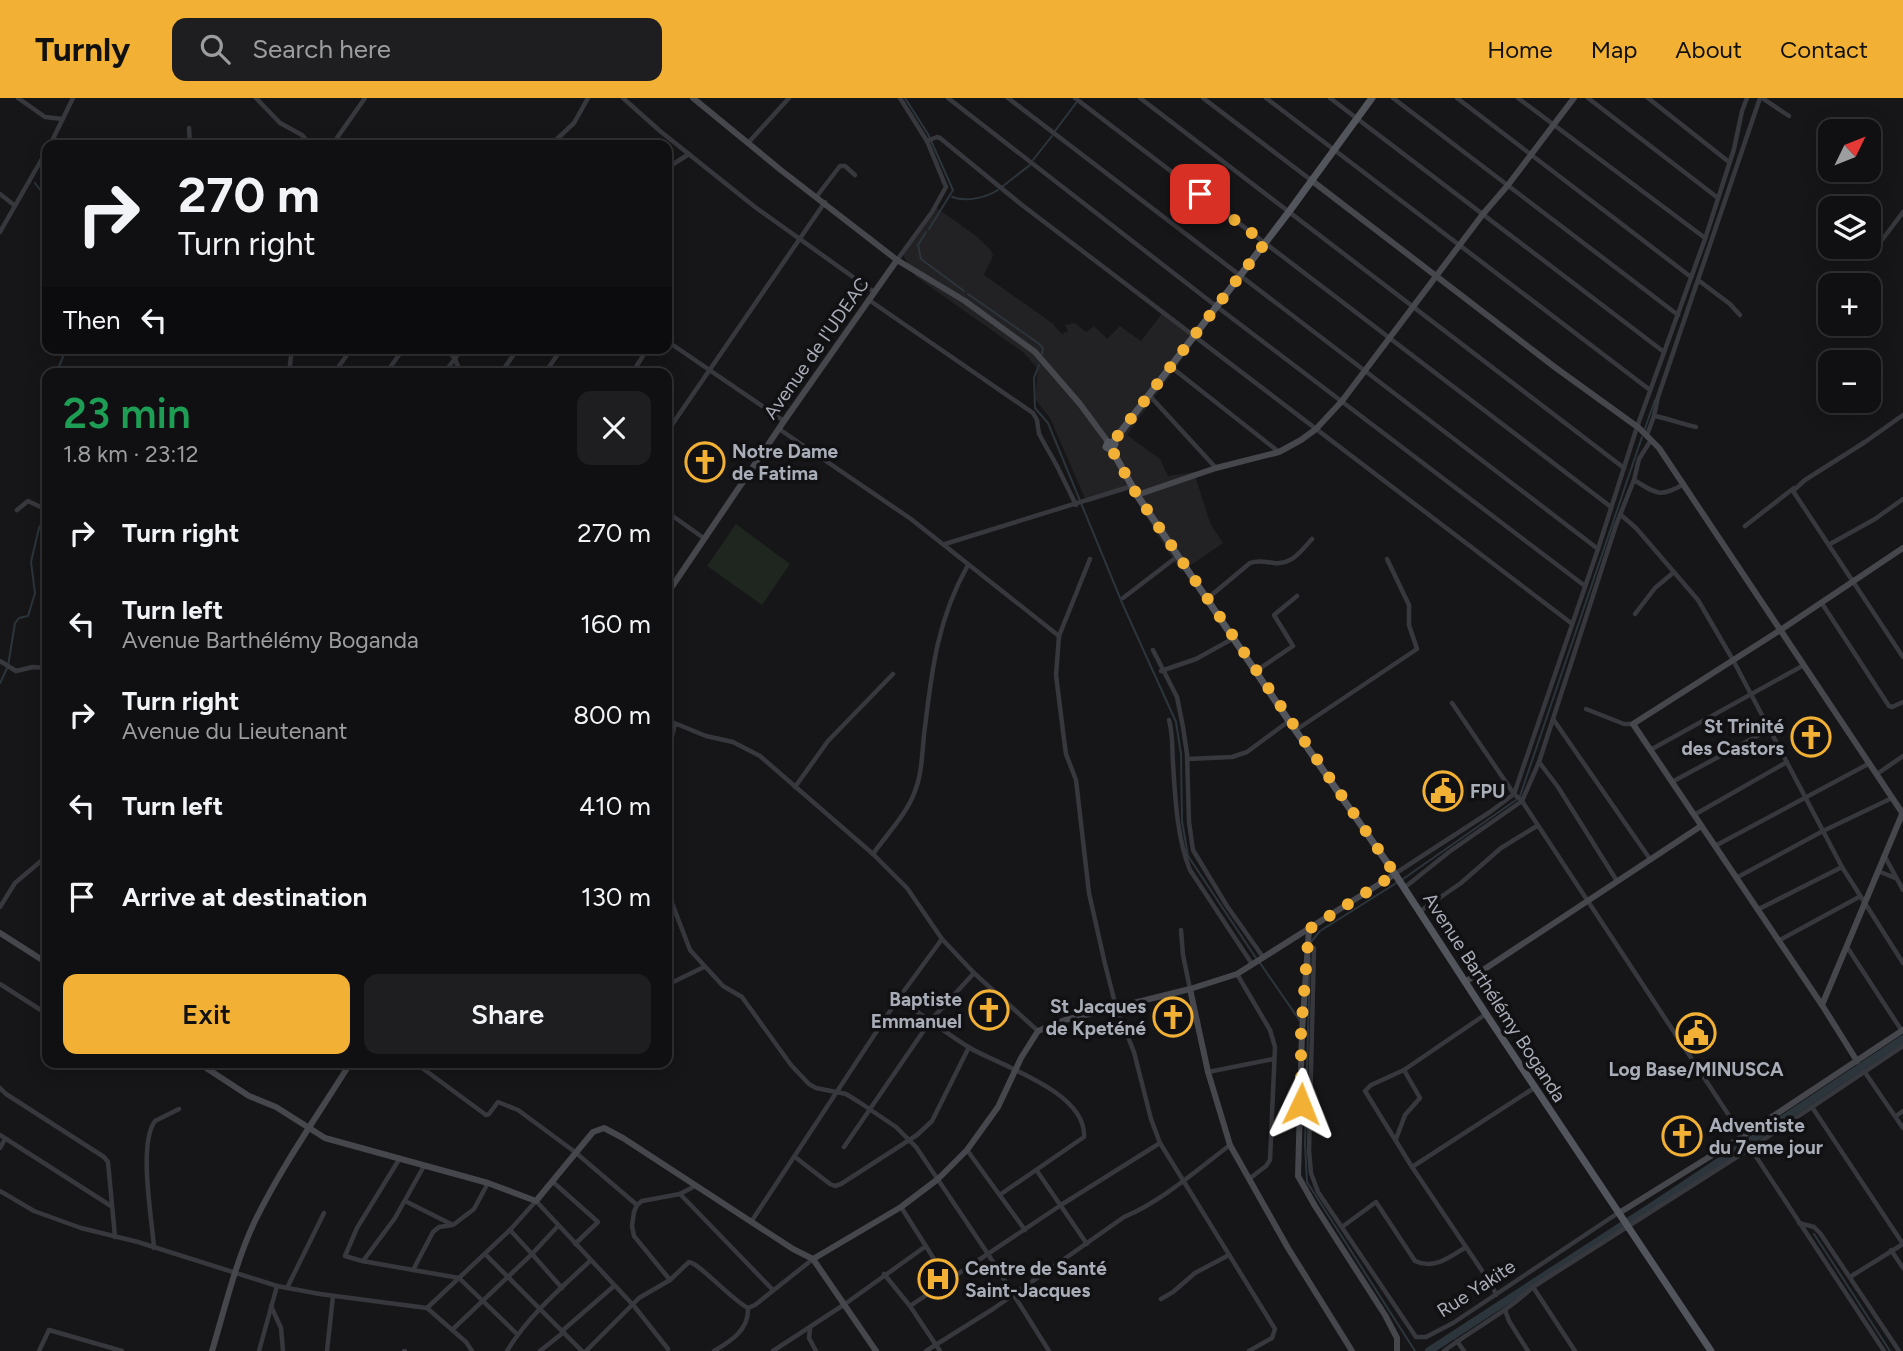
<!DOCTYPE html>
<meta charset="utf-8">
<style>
:root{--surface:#101012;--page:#1e1e20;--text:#f1f3f6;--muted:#9c9d9f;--line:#303032;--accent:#f2b134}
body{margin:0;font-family:Figtree,sans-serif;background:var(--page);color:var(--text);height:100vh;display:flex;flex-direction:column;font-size:26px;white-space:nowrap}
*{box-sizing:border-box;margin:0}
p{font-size:23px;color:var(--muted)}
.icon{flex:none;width:38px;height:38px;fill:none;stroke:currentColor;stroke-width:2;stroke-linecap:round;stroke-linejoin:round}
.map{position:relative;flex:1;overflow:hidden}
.panel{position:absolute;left:42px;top:270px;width:630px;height:700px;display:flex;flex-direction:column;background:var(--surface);border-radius:14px;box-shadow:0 4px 18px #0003,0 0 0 2px var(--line)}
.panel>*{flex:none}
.guide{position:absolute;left:42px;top:42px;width:630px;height:214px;border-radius:14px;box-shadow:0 4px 18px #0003,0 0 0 2px var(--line);background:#101012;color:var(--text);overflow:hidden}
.needle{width:46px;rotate:47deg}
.tools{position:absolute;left:1818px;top:21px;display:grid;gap:14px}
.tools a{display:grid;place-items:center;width:63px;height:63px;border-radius:14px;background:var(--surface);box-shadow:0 4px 18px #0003,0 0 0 2px var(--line);font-size:35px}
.pin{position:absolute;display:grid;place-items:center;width:60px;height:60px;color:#fff;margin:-30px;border-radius:14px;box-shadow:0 4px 10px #0006}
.me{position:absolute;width:77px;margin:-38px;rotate:2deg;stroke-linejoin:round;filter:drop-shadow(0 0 5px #0008)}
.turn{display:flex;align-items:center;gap:24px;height:147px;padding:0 21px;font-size:32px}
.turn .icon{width:91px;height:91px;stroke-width:2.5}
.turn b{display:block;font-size:49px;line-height:60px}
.then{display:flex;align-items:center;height:66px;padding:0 21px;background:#0003;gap:14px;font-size:26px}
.round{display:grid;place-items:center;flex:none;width:74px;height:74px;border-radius:14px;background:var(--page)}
.head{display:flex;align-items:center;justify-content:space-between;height:119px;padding:0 21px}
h1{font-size:42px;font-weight:600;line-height:52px;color:#1e9e55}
.primary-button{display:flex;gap:14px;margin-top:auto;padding:14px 21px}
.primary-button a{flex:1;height:80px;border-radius:14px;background:var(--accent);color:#111;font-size:28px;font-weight:600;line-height:80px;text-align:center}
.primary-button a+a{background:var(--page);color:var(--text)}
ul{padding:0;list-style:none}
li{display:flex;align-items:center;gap:21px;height:91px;padding:0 21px}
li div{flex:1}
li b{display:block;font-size:26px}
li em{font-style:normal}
header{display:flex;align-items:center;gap:42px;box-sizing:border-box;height:98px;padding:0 35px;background:var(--accent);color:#111}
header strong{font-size:33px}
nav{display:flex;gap:38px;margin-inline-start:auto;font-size:24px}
.search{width:490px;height:63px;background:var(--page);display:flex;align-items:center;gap:18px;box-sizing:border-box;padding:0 24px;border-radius:14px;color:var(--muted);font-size:26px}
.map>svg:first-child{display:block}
.built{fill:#222225}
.pitch{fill:#1e261f}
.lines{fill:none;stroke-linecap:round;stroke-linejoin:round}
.stream{stroke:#2c353c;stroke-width:2}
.river{stroke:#2c353c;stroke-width:8}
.street{stroke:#37383d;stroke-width:4.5}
.secondary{stroke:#45474d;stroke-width:6}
.primary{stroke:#53555c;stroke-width:7}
.route{stroke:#f2b134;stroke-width:12;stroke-dasharray:0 21.6}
.labels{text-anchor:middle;stroke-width:7;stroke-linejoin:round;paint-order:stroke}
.street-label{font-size:19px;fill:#a8adb8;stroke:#111113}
.poi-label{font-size:19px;font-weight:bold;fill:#a8adb8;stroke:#111113;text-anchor:start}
</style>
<header>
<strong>Turnly</strong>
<div class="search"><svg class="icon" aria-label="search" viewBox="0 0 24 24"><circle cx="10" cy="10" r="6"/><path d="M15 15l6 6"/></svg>Search here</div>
<nav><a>Home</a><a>Map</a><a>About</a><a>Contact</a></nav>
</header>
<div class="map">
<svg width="1903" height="1253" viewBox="0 0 1903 1253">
<rect width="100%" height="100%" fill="#161618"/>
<polygon class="built" points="934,108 976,138 991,152 993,158 984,177 1052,225 1062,236 1068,233 1065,227 1075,225 1086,234 1094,228 1107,241 1120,228 1141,243 1164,213 1198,239 1127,337 1160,361 1168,378 1194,374 1210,425 1223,445 1181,474 1129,392 1087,405 1050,320 1035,301 1038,271 1024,255 915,178 903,157"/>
<polygon class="pitch" points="736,426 790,466 762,507 707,468"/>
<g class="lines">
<g class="stream">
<polyline points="905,0 928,36 953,92 929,131"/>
<polyline points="1055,33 1076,5"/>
<polyline points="1033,62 1052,38"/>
<polyline points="35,85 47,101"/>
<polyline points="1003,88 1030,67"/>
<path d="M952,99C967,104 985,100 998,92"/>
<polyline points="926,134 918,147 921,161 964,193"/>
<polyline points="968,196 1038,245 1043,250 1042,256"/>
<polyline points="1039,267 1034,280 1035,310 1048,325 1123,507 1176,624 1181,656 1182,723 1188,758 1256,860"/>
<polyline points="56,275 63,259 62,250"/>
<polyline points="1644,333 1655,302"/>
<polyline points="0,585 8,568 15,525 19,520 28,518 35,495 31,464 39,430 47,417"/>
<polyline points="1520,698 1642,339"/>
<polyline points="1403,781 1516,702"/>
<polyline points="1311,844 1320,833 1398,784"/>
<polyline points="1310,860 1305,1047 1307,1084 1415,1253"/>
<polyline points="1260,865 1300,923"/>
<polyline points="1814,1136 1890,1253"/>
</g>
<polyline class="river" points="1429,1253 1660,1103 1903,941"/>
<g class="street">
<polyline points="18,0 45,19 62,21"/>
<polyline points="256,0 280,25 302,37 307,43 307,47"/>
<polyline points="623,0 660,33 755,109 874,194"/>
<polyline points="948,0 1216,208 1585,488"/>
<polyline points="1008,0 1598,451"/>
<polyline points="1075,0 1611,409"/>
<polyline points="1140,0 1624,370"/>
<polyline points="1203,0 1311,82"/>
<polyline points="1266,0 1650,292"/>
<polyline points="1330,0 1664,254"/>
<polyline points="1393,0 1678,217"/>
<polyline points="1457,0 1691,179"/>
<polyline points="1518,0 1705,140"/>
<polyline points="1588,0 1718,100"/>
<polyline points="1648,0 1729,64"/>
<polyline points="1762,0 1789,18"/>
<polyline points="189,30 190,47"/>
<polyline points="927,43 937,39 940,40 1022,107 1571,525"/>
<polyline points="748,45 789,0"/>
<polyline points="50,47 73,0"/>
<polyline points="332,47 365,0"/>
<polyline points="560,47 557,41 574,25 588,0"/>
<polyline points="667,70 689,56"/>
<polyline points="0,96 14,107"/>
<polyline points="817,98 840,68 845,68 855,77"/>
<polyline points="0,134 47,52"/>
<polyline points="1882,142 1903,114"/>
<polyline points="897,162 932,114 946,89 927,43 900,0"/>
<polyline points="1698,182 1730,206 1740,217"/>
<polyline points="869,202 1033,315 1037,322 1039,336 1057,368 1076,407"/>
<polyline points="667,243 784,323"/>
<polyline points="443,250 454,259 461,275"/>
<polyline points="1171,269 1279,354"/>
<polyline points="213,275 235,275"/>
<polyline points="289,275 292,250"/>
<polyline points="334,275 352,250"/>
<polyline points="386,275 404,250"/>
<polyline points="444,275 463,250"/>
<polyline points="501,275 518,250"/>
<polyline points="545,275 562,250"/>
<polyline points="632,275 648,250"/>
<polyline points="1149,297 1216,370"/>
<polyline points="1903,317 1865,344 1805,382 1793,393 1903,559"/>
<polyline points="1654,318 1658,299 1760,0"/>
<polyline points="779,331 911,421 1059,538"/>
<polyline points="667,334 825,104"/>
<path d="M1647,337L1654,318C1667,320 1682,326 1696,329"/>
<path d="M1634,382C1657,396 1660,400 1684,386"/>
<polyline points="17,412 28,403 47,412"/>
<polyline points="667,414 705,441"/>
<polyline points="1621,417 1636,430 1698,502 1733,562 1842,769 1903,865"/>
<polyline points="1745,428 1794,390"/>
<polyline points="945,446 1132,388"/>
<polyline points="1830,446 1875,421 1903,401"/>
<polyline points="1090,461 1059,538 1056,577 1064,641 1066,656 1076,682 1089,795 1105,866 1116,909 1134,954 1151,1021 1160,1045 1275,1231 1272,1240 1249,1253"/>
<polyline points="1123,500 1178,458"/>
<path d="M1208,500L1250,465C1258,462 1266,464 1274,465C1292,467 1301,453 1312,441"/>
<polyline points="1821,504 1889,608 1892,609 1903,604"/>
<polyline points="1635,516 1655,490 1674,474"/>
<polyline points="1153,552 1177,599 1183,629 1187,656 1189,724 1193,752 1227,808 1263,859"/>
<polyline points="0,563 16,573 33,569 47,570"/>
<polyline points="1161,573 1196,561 1234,540"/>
<polyline points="1256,573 1293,548 1274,517 1297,498"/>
<polyline points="1452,605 1514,696 1522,703 1884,1253"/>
<polyline points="1586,611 1624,626 1633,626"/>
<polyline points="1553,621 1650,761"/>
<polyline points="667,622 706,638 733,644 760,658 873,756 907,790 942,841 974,875 1038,933"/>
<path d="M1169,622C1173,636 1172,650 1173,665C1175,698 1177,741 1190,772L1252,866"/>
<polyline points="1296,632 1417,551 1409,527 1409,507 1387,461"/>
<polyline points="1652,651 1804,567"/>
<polyline points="667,658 675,626"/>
<polyline points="1187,661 1232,659 1247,654 1289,623"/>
<polyline points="1539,664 1558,689 1617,783"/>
<polyline points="1877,676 1903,658"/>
<polyline points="1672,684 1770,631"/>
<polyline points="795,689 828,643 893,576"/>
<polyline points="1694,717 1787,664"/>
<polyline points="1715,748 1870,665"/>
<path d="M873,756C887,736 907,716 915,693C923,673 922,649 925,629C932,570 938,520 968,467"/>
<polyline points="1884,757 1903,792"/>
<polyline points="1878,773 1895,780"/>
<polyline points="1396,775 1490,714 1514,696 1598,451 1637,329 1705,141 1734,51 1742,13 1747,0"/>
<polyline points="1736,780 1823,733 1892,700"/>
<polyline points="1404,790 1449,754 1522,703 1539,664 1616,427 1634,382 1639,361 1651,342"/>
<polyline points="667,798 672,805 690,852 723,888 742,899 791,967 809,986 816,990 846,996 859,1004 896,1029 916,1049 988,1156 1049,1253"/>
<polyline points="0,809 15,785 41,763 47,754"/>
<polyline points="1757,812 1842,769"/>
<polyline points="1419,814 1461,785 1501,750 1537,728"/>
<polyline points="1181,832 1183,857 1190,891"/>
<polyline points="1778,843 1859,799"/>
<polyline points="1847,849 1902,933"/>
<polyline points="1314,850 1309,1053 1311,1075 1318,1094 1416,1239 1426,1239 1453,1225 1618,1115"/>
<polyline points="1237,876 1270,932 1275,949 1270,1062 1266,1068 1249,1081"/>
<polyline points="673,884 704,869"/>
<polyline points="0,886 47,916"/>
<path d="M898,901C922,916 945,935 970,950C1001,968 1087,994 1084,1039L1001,1096"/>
<polyline points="1486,916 1404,972 1371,987 1365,993 1412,1069 1493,1189 1496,1197"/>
<polyline points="414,964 486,1017 489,1016 498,1004 518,1012 575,1054 637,1107"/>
<polyline points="1864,973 1903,1030"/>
<polyline points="1208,974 1273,961"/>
<polyline points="0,990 6,996 104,1059 108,1064 115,1139"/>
<polyline points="1812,1009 1903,1146"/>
<polyline points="1896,1018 1903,1013"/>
<polyline points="0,1037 111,1108"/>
<polyline points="1396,1041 1405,1017 1420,1000 1404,972"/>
<polyline points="844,1049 931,922 974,875"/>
<polyline points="0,1050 5,1041"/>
<polyline points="967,1052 1025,1132"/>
<polyline points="795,1059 830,1086 835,1088 841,1086 917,1037 932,1023 969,949"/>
<polyline points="400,1060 357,1130 345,1158 362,1163 459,1180 517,1236"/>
<polyline points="1412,1069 1534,990"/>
<polyline points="1037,1073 1087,1146"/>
<polyline points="553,1084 598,1124 575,1146"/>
<polyline points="0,1093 34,1113 81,1130 138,1144 277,1188 320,1196 427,1210 466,1244 472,1253"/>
<polyline points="680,1096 773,1192"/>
<polyline points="405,1103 451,1126"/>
<polyline points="901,1109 948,1183"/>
<polyline points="751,1124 898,901 942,841"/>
<polyline points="1799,1125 1814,1129 1820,1135 1899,1253"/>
<path d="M1342,1129L1376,1104L1415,1163C1434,1172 1450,1159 1466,1149"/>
<polyline points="510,1132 532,1156 558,1128"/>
<path d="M154,1150C152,1120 138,1046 155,1023L179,1011"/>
<polyline points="1891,1152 1903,1170"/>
<polyline points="485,1156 582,1253"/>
<polyline points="363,1163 395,1120 424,1068"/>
<polyline points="413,1172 433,1134 439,1129 453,1127 474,1111 488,1085"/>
<polyline points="884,1176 910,1208 940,1253"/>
<polyline points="1850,1179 1903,1146"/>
<polyline points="670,1182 634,1138 632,1128 634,1114 637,1107 642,1103 680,1096 695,1088"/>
<polyline points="1533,1189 1575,1253"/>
<polyline points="287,1190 324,1115"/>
<polyline points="1161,1201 1173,1194 1195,1175 1229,1157"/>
<polyline points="271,1208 281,1230 283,1253"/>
<polyline points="910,1208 1061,1107 1160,1045"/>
<polyline points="427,1210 510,1132 536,1103 634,1208 668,1251"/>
<polyline points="1505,1212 1509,1223 1528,1253"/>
<polyline points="810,1231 809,1240 816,1253"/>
<polyline points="452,1232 532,1156 562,1190"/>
<polyline points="562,1233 614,1188"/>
<polyline points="1457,1243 1464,1253"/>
<polyline points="39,1253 49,1232 122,1253"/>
<polyline points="259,1253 277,1188"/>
<polyline points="327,1253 333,1198"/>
<polyline points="404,1253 405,1253"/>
<path d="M507,1253C529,1217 560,1191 590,1163"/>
<polyline points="540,1253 564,1234"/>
<path d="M586,1253L639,1200L670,1182L689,1164C699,1165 732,1202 748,1210L755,1207L813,1161"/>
<path d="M714,1253C731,1243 749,1232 748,1210"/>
<polyline points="773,1253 845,1206 926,1148"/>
<path d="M926,1253L993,1211L1124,1119C1162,1103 1197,1072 1230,1047"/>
<path d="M1444,1253C1473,1231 1507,1214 1533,1189L1751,1050L1903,948"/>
</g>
<g class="secondary">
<polyline points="693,0 782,73 897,162 965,203 1035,254 1080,306 1108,344"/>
<polyline points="1311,82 1556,270 1639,330 1659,350 1903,716"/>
<polyline points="1137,397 1216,370 1279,354 1301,342 1316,331 1342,303 1483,116 1508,87 1574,0"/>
<polyline points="667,496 784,323 897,162"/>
<polyline points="1309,831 1302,934 1298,1078 1315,1108 1385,1217 1397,1240 1397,1253"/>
<polyline points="0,835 47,865"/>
<polyline points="1465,884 1701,728"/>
<polyline points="1190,891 1208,974 1230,1047 1288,1150 1352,1253"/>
<polyline points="1822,907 1903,714"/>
<polyline points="1857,963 1822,907 1633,626 1782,531 1903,450"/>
<polyline points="197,964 249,998 276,1009 325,1040 488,1085 536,1103 593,1034 604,1030 623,1040 793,1151 813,1161 876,1253"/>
<polyline points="1619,1115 1743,1038 1903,932"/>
<polyline points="813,1161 901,1109 938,1081 967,1052 998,1009 1021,960 1038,933 1065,922 1190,891 1237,876 1395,776"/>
<path d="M212,1253C225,1210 235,1166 254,1125C281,1069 318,1017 351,964"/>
</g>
<g class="primary">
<polyline points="1113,344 1288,115 1372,0"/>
<polyline points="1112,352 1115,346 1108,344 1106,349 1112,352 1137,397 1289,623 1395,776 1486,916 1711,1253"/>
</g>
</g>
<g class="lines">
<polyline class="route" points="1200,96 1265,145 1113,344 1115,348 1112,352 1137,397 1395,776 1309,831 1301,934 1301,1006"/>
</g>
<defs>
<g id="church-ring" transform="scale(2.0125)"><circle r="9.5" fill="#111113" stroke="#f2b134" stroke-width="1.5"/><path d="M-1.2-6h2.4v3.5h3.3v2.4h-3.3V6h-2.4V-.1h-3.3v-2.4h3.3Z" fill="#f2b134"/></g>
<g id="civic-ring" transform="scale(2.0125)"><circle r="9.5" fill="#111113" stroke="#f2b134" stroke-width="1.5"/><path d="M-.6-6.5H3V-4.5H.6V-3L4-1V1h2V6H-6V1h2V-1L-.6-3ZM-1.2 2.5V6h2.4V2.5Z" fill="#f2b134"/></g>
<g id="hospital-ring" transform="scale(2.0125)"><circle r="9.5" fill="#111113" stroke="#f2b134" stroke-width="1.5"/><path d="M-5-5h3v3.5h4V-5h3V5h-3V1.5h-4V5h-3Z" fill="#f2b134"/></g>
</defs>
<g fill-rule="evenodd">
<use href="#church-ring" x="705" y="364"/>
<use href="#church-ring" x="1811" y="639"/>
<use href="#civic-ring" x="1443" y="693"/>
<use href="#church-ring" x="989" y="912"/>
<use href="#church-ring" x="1173" y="919"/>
<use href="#civic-ring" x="1696" y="935"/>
<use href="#church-ring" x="1682" y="1038"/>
<use href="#hospital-ring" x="938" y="1181"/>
</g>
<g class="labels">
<g class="street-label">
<text transform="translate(816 250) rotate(-55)" y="7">Avenue de I'UDEAC</text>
<text transform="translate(1495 899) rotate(57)" y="7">Avenue Barthélémy Boganda</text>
<text transform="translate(1476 1190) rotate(-33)" y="7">Rue Yakite</text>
</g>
<g class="poi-label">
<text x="732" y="360">Notre Dame<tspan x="732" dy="22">de Fatima</tspan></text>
<text x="1784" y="635" text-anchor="end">St Trinité<tspan x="1784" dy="22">des Castors</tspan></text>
<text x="1470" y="700">FPU</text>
<text x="962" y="908" text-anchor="end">Baptiste<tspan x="962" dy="22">Emmanuel</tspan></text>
<text x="1146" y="915" text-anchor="end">St Jacques<tspan x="1146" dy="22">de Kpeténé</tspan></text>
<text x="1696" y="978" text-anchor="middle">Log Base/MINUSCA</text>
<text x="1709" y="1034">Adventiste<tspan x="1709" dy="22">du 7eme jour</tspan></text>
<text x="965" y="1177">Centre de Santé<tspan x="965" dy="22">Saint-Jacques</tspan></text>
</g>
</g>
</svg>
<div class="tools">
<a><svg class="needle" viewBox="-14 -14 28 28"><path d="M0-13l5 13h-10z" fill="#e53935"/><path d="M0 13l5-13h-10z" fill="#9c9d9f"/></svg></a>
<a><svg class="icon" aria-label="layers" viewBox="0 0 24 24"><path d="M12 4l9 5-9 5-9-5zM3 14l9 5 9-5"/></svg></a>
<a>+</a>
<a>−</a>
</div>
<div class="pin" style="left:1200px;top:96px;background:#d93025"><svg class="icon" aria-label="arrive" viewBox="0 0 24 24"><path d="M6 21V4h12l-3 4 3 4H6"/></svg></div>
<svg class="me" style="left:1301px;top:1006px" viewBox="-20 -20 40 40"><path d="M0-17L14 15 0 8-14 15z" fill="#f2b134" stroke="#fff" stroke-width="4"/></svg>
<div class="guide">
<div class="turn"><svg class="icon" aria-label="right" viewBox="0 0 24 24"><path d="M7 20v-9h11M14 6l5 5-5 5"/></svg><div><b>270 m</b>Turn right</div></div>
<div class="then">Then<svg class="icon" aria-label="left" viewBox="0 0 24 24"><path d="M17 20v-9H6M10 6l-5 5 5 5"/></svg></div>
</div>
<section class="panel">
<div class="head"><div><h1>23 min</h1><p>1.8 km · 23:12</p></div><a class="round"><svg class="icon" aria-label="close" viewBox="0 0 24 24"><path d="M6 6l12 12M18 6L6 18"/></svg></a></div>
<ul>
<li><svg class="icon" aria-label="right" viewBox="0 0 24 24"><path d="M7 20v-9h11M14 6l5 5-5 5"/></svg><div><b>Turn right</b></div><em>270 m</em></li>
<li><svg class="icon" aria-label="left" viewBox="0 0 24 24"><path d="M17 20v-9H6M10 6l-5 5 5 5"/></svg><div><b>Turn left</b><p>Avenue Barthélémy Boganda</p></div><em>160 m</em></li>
<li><svg class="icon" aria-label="right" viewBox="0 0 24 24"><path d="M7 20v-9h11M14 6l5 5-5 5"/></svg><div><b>Turn right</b><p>Avenue du Lieutenant</p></div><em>800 m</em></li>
<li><svg class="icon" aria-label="left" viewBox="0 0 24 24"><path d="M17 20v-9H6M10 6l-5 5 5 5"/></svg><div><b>Turn left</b></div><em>410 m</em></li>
<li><svg class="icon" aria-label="arrive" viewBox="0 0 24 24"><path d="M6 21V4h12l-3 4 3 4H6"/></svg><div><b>Arrive at destination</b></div><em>130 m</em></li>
</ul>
<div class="primary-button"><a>Exit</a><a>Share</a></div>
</section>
</div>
